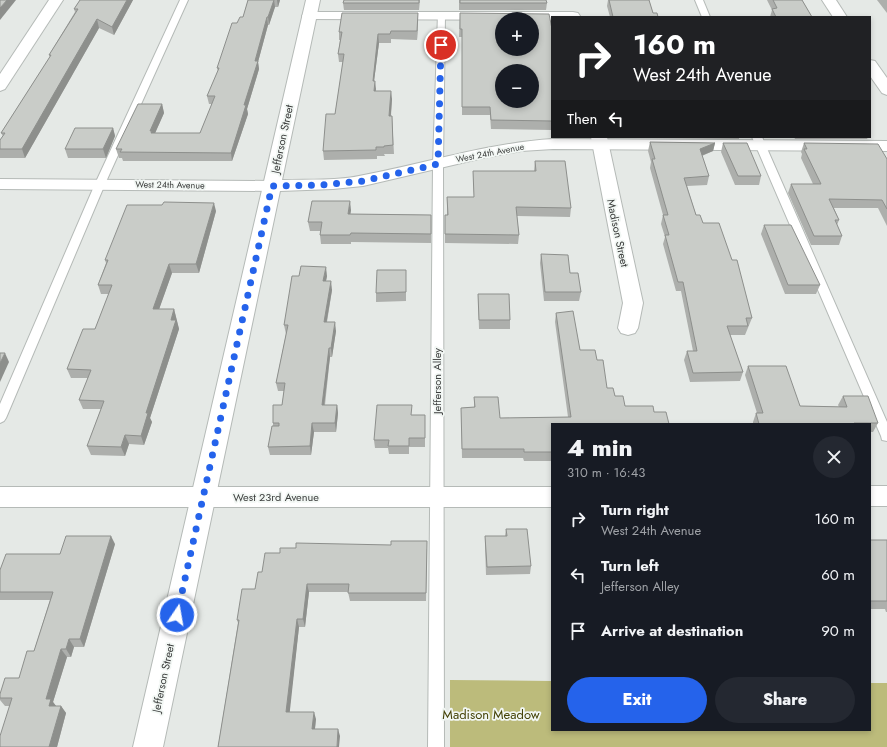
<!DOCTYPE html>
<meta charset="utf-8">
<style>
:root{--surface:#171b24;--page:#242831;--text:#f1f3f6;--muted:#9ea1a6;--accent:#2563eb}
body{margin:0;font-family:Jost,sans-serif;background:var(--page);color:var(--text);height:100vh;display:flex;flex-direction:column;font-size:15px;white-space:nowrap}
*{box-sizing:border-box;margin:0}
p{font-size:13px;color:var(--muted)}
.icon{flex:none;width:22px;height:22px;fill:none;stroke:currentColor;stroke-width:2;stroke-linecap:round;stroke-linejoin:round}
.map{position:relative;flex:1;overflow:hidden}
.drawer{position:absolute;left:551px;top:423px;width:320px;height:308px;display:flex;flex-direction:column;background:var(--surface);border-radius:0px;box-shadow:0 2px 6px #0003}
.drawer>*{flex:none}
.hud{position:absolute;left:551px;top:16px;width:320px;height:122px;border-radius:0px;box-shadow:0 2px 6px #0003;background:#202124;color:#fff;overflow:hidden}
.controls{position:absolute;left:495px;top:12px;display:grid;gap:8px}
.controls a{display:grid;place-items:center;width:44px;height:44px;border-radius:50%;background:var(--surface);box-shadow:0 2px 6px #0003;font-size:20px}
.pin{position:absolute;display:grid;place-items:center;width:34px;height:34px;color:#fff;margin:-17px;border:2px solid #fff;border-radius:50%;box-shadow:0 1px 4px #0007}
.me{position:absolute;width:44px;margin:-22px;rotate:12deg;stroke-linejoin:round;filter:drop-shadow(0 0 3px #0008)}
.turn{display:flex;align-items:center;gap:14px;height:84px;padding:0 16px;font-size:18px}
.turn .icon{width:52px;height:52px;stroke-width:2.5}
.turn b{display:block;font-size:28px;line-height:34px}
.then{display:flex;align-items:center;height:38px;padding:0 16px;background:#0003;gap:8px;font-size:15px}
.round{display:grid;place-items:center;flex:none;width:42px;height:42px;border-radius:21px;background:var(--page)}
.head{display:flex;align-items:center;justify-content:space-between;height:68px;padding:0 16px}
h1{font-size:24px;font-weight:800;line-height:30px}
.action{display:flex;gap:8px;margin-top:auto;padding:8px 16px}
.action a{flex:1;height:46px;border-radius:24px;background:var(--accent);color:#fff;font-size:16px;font-weight:800;line-height:46px;text-align:center}
.action a+a{background:var(--page);color:var(--text)}
ul{padding:0;list-style:none}
li{display:flex;align-items:center;gap:12px;height:56px;padding:0 16px}
li div{flex:1}
li b{display:block;font-size:15px}
li em{font-style:normal}
.map>svg:first-child{display:block}
.green{fill:#bcbb7b}
.lines{fill:none;stroke-linecap:round;stroke-linejoin:round}
.service-casing{stroke:#b5bab7;stroke-width:2}
.minor-casing{stroke:#b5bab7;stroke-width:2}
.tertiary-casing{stroke:#b5bab7;stroke-width:2}
.service{fill:#fff;fill-rule:evenodd}
.minor{fill:#fff;fill-rule:evenodd}
.tertiary{fill:#fff;fill-rule:evenodd}
.wall{fill:#adafac}
.shaded-wall{fill:#8d8f8c}
.building{fill:#c9ccc8;stroke:#8d8f8c;fill-rule:evenodd}
.route{stroke:#2563eb;stroke-width:7;stroke-dasharray:0 12.6}
.labels{text-anchor:middle;stroke-width:3.5;stroke-linejoin:round;paint-order:stroke}
.far-street-label{font-size:9px;fill:#3b3d3c;stroke:#f2f7f4}
.street-label{font-size:11px;fill:#3b3d3c;stroke:#f2f7f4}
.near-park-label{font-size:13px;fill:#464409;stroke:#f2f7f4}
</style>
<div class="map">
<svg width="887" height="747" viewBox="0 0 887 747">
<rect width="100%" height="100%" fill="#e5e9e6"/>
<polygon class="green" points="450,680 552,681 552,730 870,730 870,683 887,683 887,747 450,747"/>
<g class="lines">
<g class="service-casing">
<g id="service">
<polygon points="180,0 188,0 105,184 6,418 4,421 0,423 0,404 95,184"/>
<polygon points="695,0 703,0 710,17 702,17"/>
<polygon points="438,13 444,13 445,15 443,164 444,747 428,747 433,164"/>
<polygon points="752,137 762,137 887,422 887,441 882,440 881,436"/>
</g>
</g>
<g class="minor-casing">
<g id="minor">
<polygon points="49,0 63,0 5,89 0,91 0,74"/>
<polygon points="822,0 836,0 847,17 833,17"/>
<polygon points="309,12 573,12 578,13 580,16 552,17 552,20 304,19 302,16 304,13"/>
<polygon points="870,60 875,61 887,78 887,95 882,93 870,76"/>
<polygon points="591,137 607,137 643,303 638,328 635,333 628,335 621,333 618,328 623,303"/>
<polygon points="0,179 272,181 278,182 281,186 278,190 272,191 0,189"/>
<rect x="870" y="486" width="17" height="20"/>
<rect x="0" y="487" width="552" height="20"/>
</g>
</g>
<g class="tertiary-casing">
<path id="tertiary" d="M306,0H320L282,180C309,179 338,181 364,175C428,163 488,143 553,139L887,141V151L553,149L521,151L483,158L363,186L333,189L280,191L163,747H133Z"/>
</g>
<use href="#service" class="service"/>
<use href="#minor" class="minor"/>
<use href="#tertiary" class="tertiary"/>
</g>
<g class="wall">
<polygon points="80,0 133,0 114,35 99,28 25,158 0,158 0,140 3,136 1,133 50,57 49,55 75,12 74,9"/>
<polygon points="248,0 280,0 278,7 275,7 269,25 268,25 258,62 259,69 247,109 248,114 232,161 123,161 122,158 119,158 116,149 162,104 164,113 155,133 200,133 212,104 209,104 207,96 218,71 217,68 237,23 243,17"/>
<polygon points="420,0 419,10 344,10 343,3"/>
<polygon points="459,0 547,3 546,10 459,10"/>
<polygon points="608,0 649,0 653,13 658,17 610,17 607,6"/>
<polygon points="767,0 802,0 812,17 770,17 772,10"/>
<polygon points="877,0 887,0 887,13"/>
<polygon points="418,13 417,40 391,39 391,43 379,43 374,81 375,91 392,99 391,116 392,116 394,154 384,154 385,156 377,156 377,159 324,160 323,151 335,114 343,62 339,62 338,54 340,40 339,40 339,32"/>
<polygon points="460,13 552,29 552,130 491,129 490,115 462,115 462,37 459,37"/>
<polygon points="113,128 115,136 106,158 68,158 65,149"/>
<polygon points="645,137 739,137 739,139 645,138"/>
<polygon points="794,137 868,137 867,139 795,139"/>
<polygon points="650,142 715,143 713,151 702,156 709,176 707,185 687,186 696,215 703,223 752,318 745,335 730,335 743,372 740,381 690,382 684,360 687,351 693,351 681,291 676,291 663,244 665,237 661,224 663,215 650,168 651,162 648,151"/>
<polygon points="723,143 761,176 759,185 735,185 721,152"/>
<polygon points="804,143 887,159 887,226 878,208 834,208 839,220 837,225 842,236 839,245 811,245 788,193 791,184 813,184 801,158 802,154 801,152"/>
<polygon points="535,161 571,208 570,217 517,216 519,235 518,244 445,243 445,215 447,215 447,197 474,197 473,171 534,171"/>
<polygon points="351,210 350,214 431,215 431,243 351,242 351,244 321,244 320,235 320,231 310,231 308,222"/>
<polygon points="216,211 199,273 172,273 159,309 174,309 179,329 150,418 152,422 144,445 129,444 125,456 91,455 87,446 101,409 83,409 79,400 88,378 71,378 67,369 95,329 109,294 101,294 98,285 106,263 105,260"/>
<polygon points="764,225 820,285 816,294 785,294 761,234"/>
<polygon points="541,254 570,273 581,292 579,301 544,301 540,263"/>
<polygon points="406,270 406,301 376,302 376,293"/>
<polygon points="299,276 327,276 326,281 332,290 327,322 336,331 332,357 330,357 325,405 337,405 338,413 336,432 314,432 311,455 270,455 268,447 273,426 273,423 282,405 284,391 278,391 276,383 286,334 284,325"/>
<polygon points="478,294 510,320 510,329 479,329"/>
<polygon points="556,313 580,350 597,360 607,388 625,406 552,424 552,461 524,461 523,458 462,458 461,408 474,407 474,397 500,418 568,417 555,322"/>
<polygon points="748,366 800,406 839,407 838,405 843,396 878,423 873,432 870,432 870,424 753,424 753,422 756,413 757,413 745,375"/>
<polygon points="412,415 425,424 425,447 409,447 409,454 389,454 388,448 375,448 374,440"/>
<polygon points="506,529 531,566 530,574 486,575 485,545 485,536 505,536"/>
<polygon points="870,540 887,540 887,612 886,612 885,609 870,609"/>
<polygon points="115,544 84,647 74,647 71,657 67,657 53,702 56,706 61,706 66,713 57,747 0,747 10,706 5,706 0,700 0,694 19,678 34,651 50,600 0,600 0,570 60,554"/>
<polygon points="427,549 426,601 350,601 348,592 309,592 305,627 299,627 289,712 316,719 315,729 340,736 218,747 238,623 237,620 255,589 262,572 280,553"/>
</g>
<g class="shaded-wall">
<polygon points="7,0 16,0 0,20 0,8"/>
<polygon points="127,0 133,0 114,35 112,27"/>
<polygon points="274,0 275,7 269,25 268,17"/>
<polygon points="277,0 280,0 278,7"/>
<polygon points="418,13 418,21 417,40 417,31"/>
<polygon points="267,17 268,25 258,62 259,69 247,109 248,114 232,161 231,153 244,105 255,61"/>
<polygon points="97,19 99,28 25,158 22,149"/>
<polygon points="378,34 379,43 373,89 373,81"/>
<polygon points="375,81 376,89 375,99 374,91"/>
<polygon points="391,91 392,99 390,125 389,116"/>
<polygon points="162,104 164,113 153,138 150,131"/>
<polygon points="113,128 115,136 106,158 103,149"/>
<polygon points="715,143 713,151 698,157 700,149"/>
<polygon points="350,201 351,210 349,223 348,214"/>
<polygon points="214,203 216,211 199,273 196,264"/>
<polygon points="169,264 172,273 156,318 153,309"/>
<polygon points="326,267 327,276 324,290 323,281"/>
<polygon points="331,281 332,290 325,331 324,322"/>
<polygon points="174,309 179,329 150,418 152,422 144,445 141,436 146,413"/>
<polygon points="335,322 336,331 332,357 331,348"/>
<polygon points="329,348 330,357 323,414 322,405"/>
<polygon points="5,353 9,362 0,382 0,363"/>
<polygon points="337,405 338,413 336,432 335,423"/>
<polygon points="312,423 314,432 311,455 310,446"/>
<polygon points="125,435 129,444 125,456 121,447"/>
<polygon points="111,536 115,544 84,647 80,639"/>
<polygon points="307,584 309,592 305,627 303,619"/>
<polygon points="297,619 299,627 289,719 286,712"/>
<polygon points="69,639 74,647 71,657 66,649"/>
<polygon points="61,649 67,657 53,702 56,706 49,706 46,699"/>
<polygon points="61,706 66,713 57,747 49,747"/>
<polygon points="314,712 316,719 314,736 312,729"/>
<polygon points="338,729 340,736 339,747 337,747"/>
</g>
<g class="building">
<polygon points="0,0 7,0 0,8"/>
<polygon points="80,0 127,0 112,27 97,19 22,149 0,149 0,140 5,133 1,133 51,55 49,55 78,9 74,9"/>
<polygon points="248,0 274,0 268,17 267,17 255,61 258,61 244,105 246,105 231,153 120,152 122,149 116,149 138,104 162,104 150,131 152,131 151,133 200,133 215,96 207,96 219,68 217,68 232,23 237,23 240,17 243,17"/>
<polygon points="344,0 419,0 419,3 343,3"/>
<polygon points="460,0 546,0 547,3 460,3"/>
<polygon points="609,0 649,0 653,13 657,13 658,17 613,17"/>
<polygon points="773,0 802,0 812,17 776,17 772,9 777,8"/>
<polygon points="342,13 418,13 417,31 391,31 390,34 378,34 373,81 375,81 374,91 391,91 389,116 392,116 393,145 384,146 384,147 376,147 376,150 323,151 326,114 335,114 344,54 338,54 342,32 339,32"/>
<path d="M460,13L549,14L552,29V121L491,120L490,107H462V29H460ZM502,19H532V49H502ZM502,71H532V101H502Z"/>
<polygon points="75,128 113,128 103,149 65,149"/>
<polygon points="650,142 715,143 700,149 709,176 684,178 696,215 700,215 703,223 719,223 732,260 737,260 752,318 746,318 748,326 727,326 743,372 693,373 687,351 697,351 683,282 678,282 665,235 669,235 663,215 668,215 652,159 655,159"/>
<polygon points="723,143 747,143 761,176 738,176"/>
<polygon points="804,143 878,144 887,159 887,209 882,200 829,199 839,220 835,220 842,236 814,236 791,184 821,184 804,149 807,149"/>
<polygon points="535,161 565,161 571,208 516,207 519,235 445,234 445,215 448,215 447,197 474,197 473,171 536,171"/>
<polygon points="312,201 350,201 348,214 431,215 431,234 351,233 350,235 320,235 322,222 308,222"/>
<polygon points="164,202 214,203 196,264 169,264 153,309 174,309 171,320 176,320 146,413 148,413 141,436 125,435 121,447 87,446 104,401 79,400 91,370 67,369 83,329 95,329 112,285 98,285 108,260 105,260 127,205 162,205"/>
<polygon points="764,225 791,225 820,285 788,285"/>
<polygon points="541,254 568,255 570,273 578,273 581,292 545,292"/>
<polygon points="301,266 326,267 323,281 331,281 324,322 335,322 331,348 329,348 322,405 337,405 335,423 312,423 310,446 268,447 272,426 279,426 279,423 273,423 273,405 282,405 285,383 276,383 288,325 284,325 292,276 299,276"/>
<polygon points="377,270 406,270 406,292 376,293"/>
<polygon points="478,294 509,294 510,320 479,320"/>
<polygon points="573,311 580,350 595,350 597,360 603,360 607,388 613,388 615,396 623,396 625,406 653,406 654,412 666,412 669,424 552,424 552,452 524,452 524,449 462,449 461,408 475,407 474,397 498,397 500,418 571,417 556,313"/>
<polygon points="0,353 5,353 0,363"/>
<polygon points="748,366 786,366 800,406 847,407 843,396 868,396 878,423 854,423 854,424 759,424 756,413 763,413"/>
<polygon points="377,405 412,405 411,415 425,415 425,438 409,438 409,446 388,446 389,440 374,440"/>
<polygon points="506,529 527,529 531,566 487,567 485,536 507,536"/>
<polygon points="66,536 111,536 80,639 69,639 66,649 61,649 46,699 51,699 49,706 61,706 49,747 0,747 0,736 12,698 0,698 0,694 5,678 19,678 27,651 34,651 53,592 0,592 0,570 6,554 60,554"/>
<rect x="870" y="540" width="17" height="61"/>
<polygon points="391,541 427,541 426,593 348,593 349,584 307,584 303,619 297,619 286,712 314,712 312,729 338,729 337,747 218,747 239,620 237,620 242,589 255,589 258,572 262,572 265,553 280,553 280,548 296,548 296,543 391,545"/>
</g>
<g class="lines">
<polyline class="route" points="177,615 272,186 321,185 363,181 438,164 441,45"/>
</g>
<g class="labels">
<g class="far-street-label">
<text transform="translate(490 153) rotate(-11)" y="3">West 24th Avenue</text>
<text transform="translate(170 185) rotate(1)" y="3">West 24th Avenue</text>
</g>
<g class="street-label">
<text transform="translate(282 139) rotate(-78)" y="4">Jefferson Street</text>
<text transform="translate(618 233) rotate(78)" y="4">Madison Street</text>
<text transform="translate(437 381) rotate(-90)" y="4">Jefferson Alley</text>
<text x="276" y="501">West 23rd Avenue</text>
<text transform="translate(163 678) rotate(-78)" y="4">Jefferson Street</text>
</g>
<g class="near-park-label">
<text x="491" y="719">Madison Meadow</text>
</g>
</g>
</svg>
<div class="controls">
<a>+</a>
<a>−</a>
</div>
<div class="pin" style="left:441px;top:45px;background:#d93025"><svg class="icon" aria-label="arrive" viewBox="0 0 24 24"><path d="M6 21V4h12l-3 4 3 4H6"/></svg></div>
<svg class="me" style="left:177px;top:615px" viewBox="-20 -20 40 40"><circle r="17" fill="#2563eb" stroke="#fff" stroke-width="3"/><path d="M0-11L8 9 0 5-8 9z" fill="#fff"/></svg>
<div class="hud">
<div class="turn"><svg class="icon" aria-label="right" viewBox="0 0 24 24"><path d="M7 20v-9h11M14 6l5 5-5 5"/></svg><div><b>160 m</b>West 24th Avenue</div></div>
<div class="then">Then<svg class="icon" aria-label="left" viewBox="0 0 24 24"><path d="M17 20v-9H6M10 6l-5 5 5 5"/></svg></div>
</div>
<section class="drawer">
<div class="head"><div><h1>4 min</h1><p>310 m · 16:43</p></div><a class="round"><svg class="icon" aria-label="close" viewBox="0 0 24 24"><path d="M6 6l12 12M18 6L6 18"/></svg></a></div>
<ul>
<li><svg class="icon" aria-label="right" viewBox="0 0 24 24"><path d="M7 20v-9h11M14 6l5 5-5 5"/></svg><div><b>Turn right</b><p>West 24th Avenue</p></div><em>160 m</em></li>
<li><svg class="icon" aria-label="left" viewBox="0 0 24 24"><path d="M17 20v-9H6M10 6l-5 5 5 5"/></svg><div><b>Turn left</b><p>Jefferson Alley</p></div><em>60 m</em></li>
<li><svg class="icon" aria-label="arrive" viewBox="0 0 24 24"><path d="M6 21V4h12l-3 4 3 4H6"/></svg><div><b>Arrive at destination</b></div><em>90 m</em></li>
</ul>
<div class="action"><a>Exit</a><a>Share</a></div>
</section>
</div>
